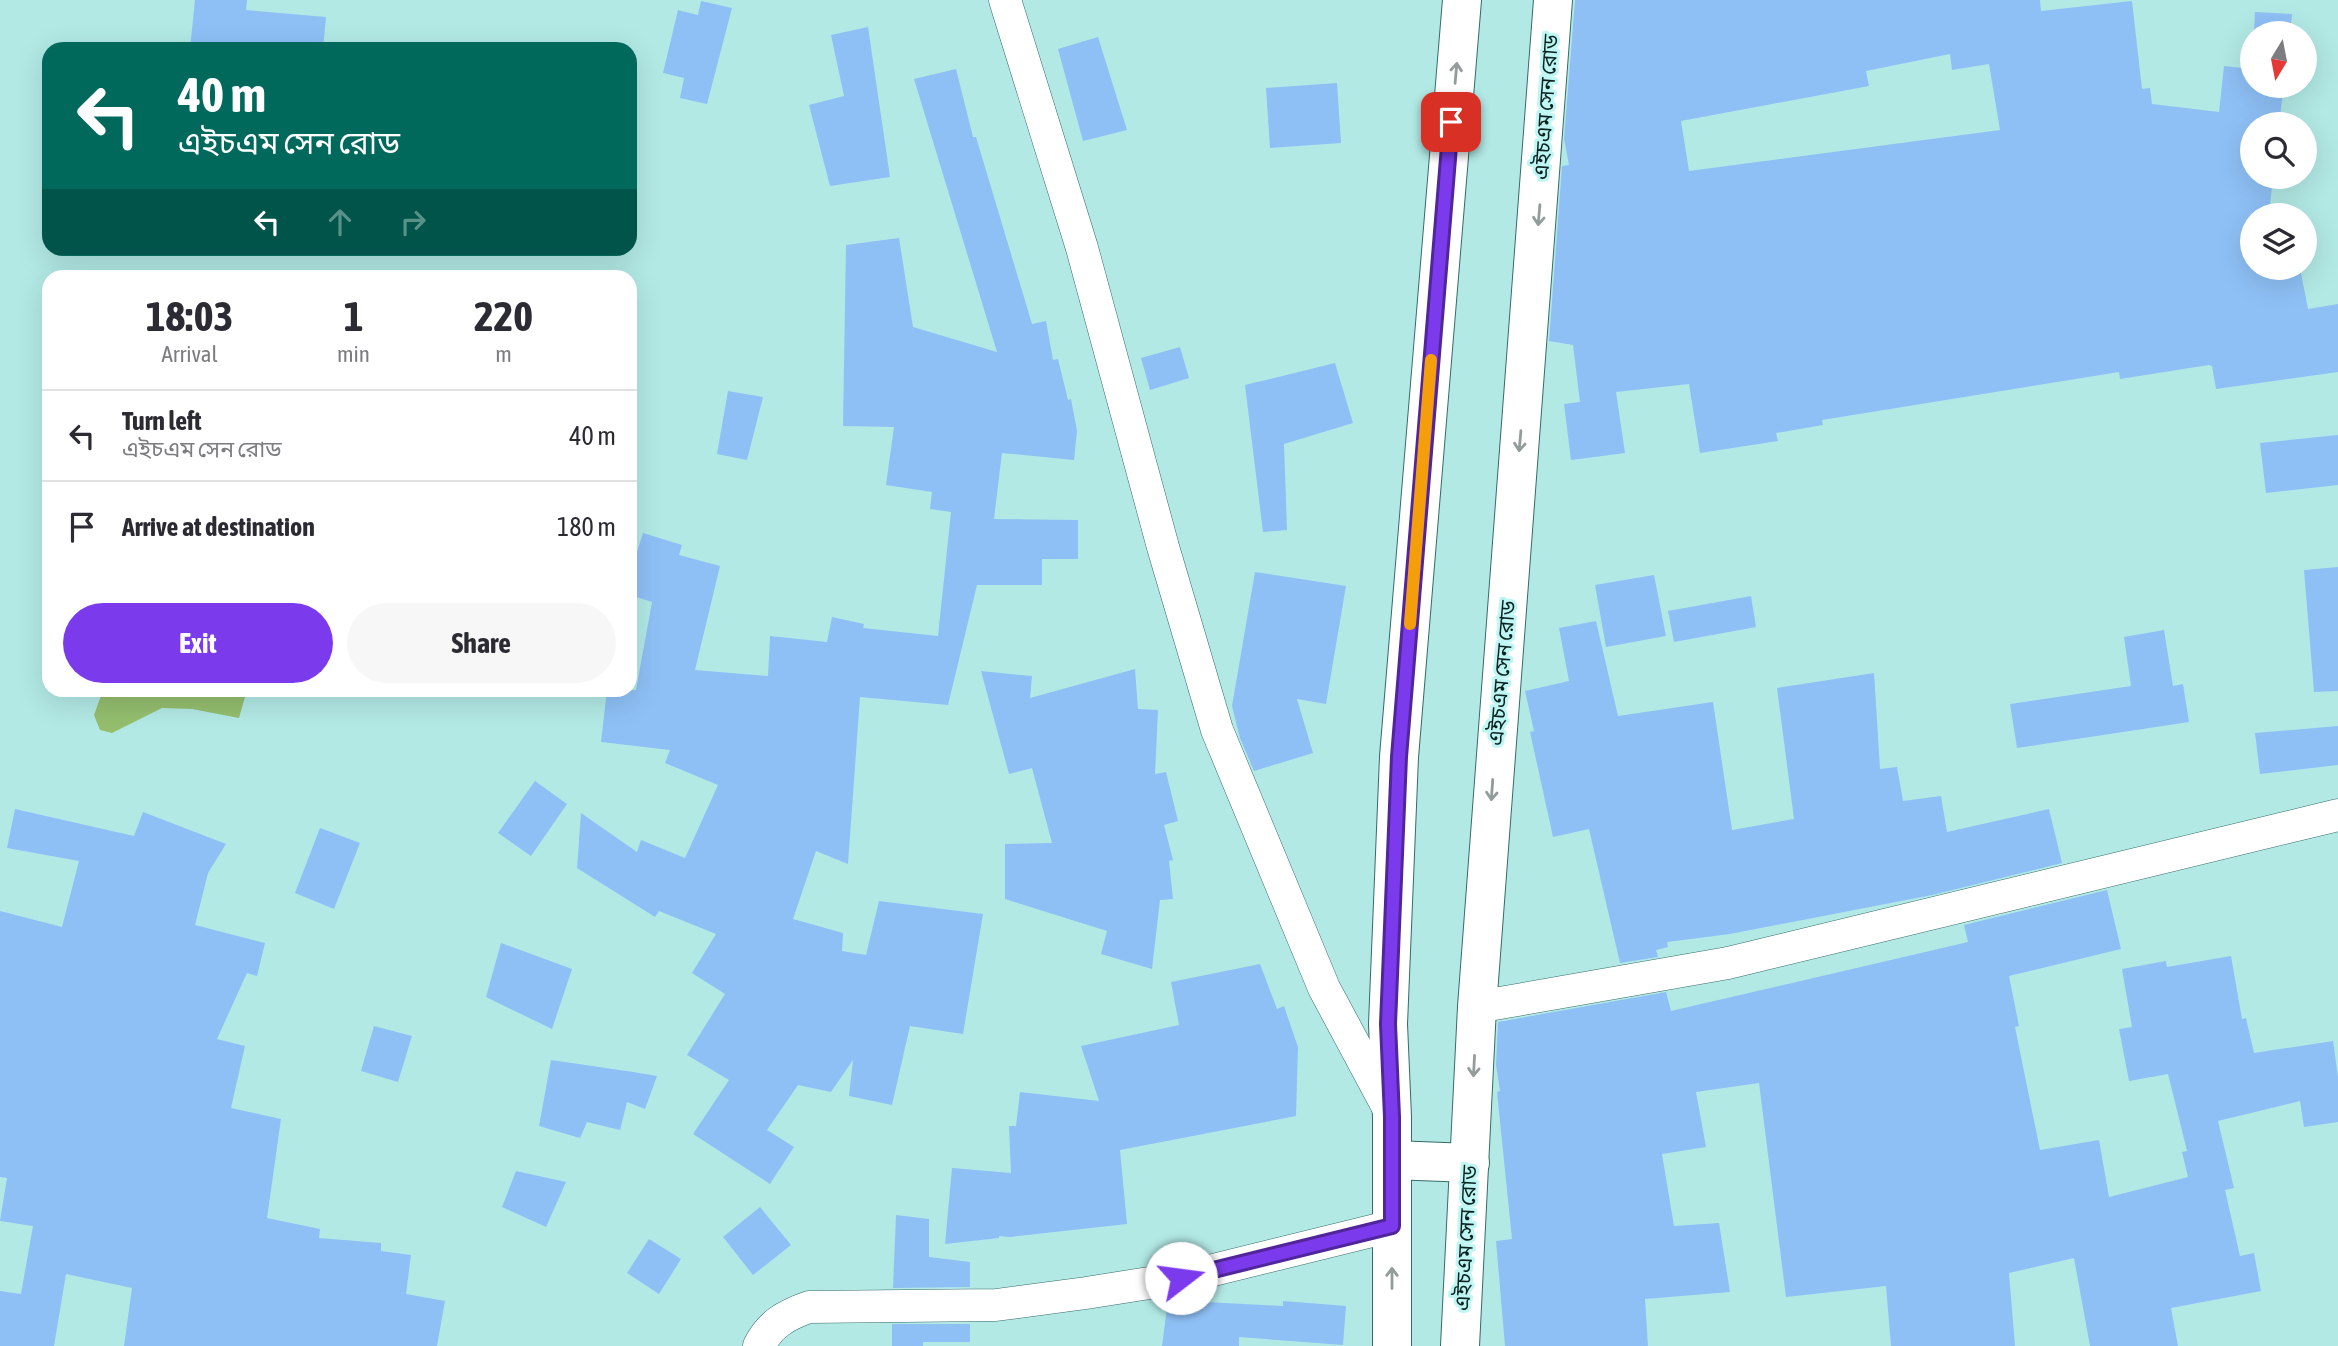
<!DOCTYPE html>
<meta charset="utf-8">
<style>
:root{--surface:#fff;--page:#f7f7f7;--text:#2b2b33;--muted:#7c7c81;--line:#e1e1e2;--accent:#7c3aed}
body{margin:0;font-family:"Asap Condensed","Noto Sans Bengali",sans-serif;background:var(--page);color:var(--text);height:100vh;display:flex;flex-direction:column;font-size:26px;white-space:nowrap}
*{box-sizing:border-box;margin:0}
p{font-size:23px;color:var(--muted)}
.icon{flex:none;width:38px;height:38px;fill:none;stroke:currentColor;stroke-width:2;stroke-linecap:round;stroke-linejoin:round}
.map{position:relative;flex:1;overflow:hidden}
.drawer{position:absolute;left:42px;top:270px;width:595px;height:427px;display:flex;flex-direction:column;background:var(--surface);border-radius:21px;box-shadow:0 7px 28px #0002}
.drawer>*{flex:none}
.hud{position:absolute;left:42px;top:42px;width:595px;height:214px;border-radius:21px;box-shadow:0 7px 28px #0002;background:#00695c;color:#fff;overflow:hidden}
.needle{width:46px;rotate:190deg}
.tools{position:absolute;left:2240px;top:21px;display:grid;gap:14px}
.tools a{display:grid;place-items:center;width:77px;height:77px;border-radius:50%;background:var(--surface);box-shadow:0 7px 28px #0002;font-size:35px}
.pin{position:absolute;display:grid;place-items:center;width:60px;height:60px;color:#fff;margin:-30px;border-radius:14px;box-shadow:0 4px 10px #0006}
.me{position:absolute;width:77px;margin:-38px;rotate:75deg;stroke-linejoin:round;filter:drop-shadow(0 0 5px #0008)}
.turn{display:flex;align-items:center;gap:24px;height:147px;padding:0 21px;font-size:32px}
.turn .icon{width:91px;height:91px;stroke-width:2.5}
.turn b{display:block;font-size:49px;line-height:60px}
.lanes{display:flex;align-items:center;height:66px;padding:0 21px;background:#0003;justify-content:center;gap:35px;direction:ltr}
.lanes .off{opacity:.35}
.eta{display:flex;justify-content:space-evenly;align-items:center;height:119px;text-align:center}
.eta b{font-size:42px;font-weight:700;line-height:49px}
.action{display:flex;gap:14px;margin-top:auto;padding:14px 21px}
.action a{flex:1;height:80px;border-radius:42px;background:var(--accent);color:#fff;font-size:28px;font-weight:700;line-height:80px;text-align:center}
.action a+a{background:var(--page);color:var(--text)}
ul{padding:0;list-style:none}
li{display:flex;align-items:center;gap:21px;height:91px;padding:0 21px;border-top:2px solid var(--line)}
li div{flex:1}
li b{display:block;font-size:26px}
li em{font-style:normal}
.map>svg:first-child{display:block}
.water{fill:#94be6e}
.building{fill:#8ec0f6;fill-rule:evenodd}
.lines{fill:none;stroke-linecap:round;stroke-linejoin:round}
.street-casing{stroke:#366b68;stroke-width:33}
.secondary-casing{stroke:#366b68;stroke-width:40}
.street{stroke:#fff;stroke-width:32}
.secondary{stroke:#fff;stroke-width:38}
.oneway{stroke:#929c9b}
.route-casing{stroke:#51269a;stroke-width:18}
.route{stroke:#7c3aed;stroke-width:12}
.slow{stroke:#f59e0b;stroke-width:12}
.labels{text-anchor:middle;stroke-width:6;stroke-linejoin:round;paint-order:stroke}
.street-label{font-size:21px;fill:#0c2221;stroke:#bef6f3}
</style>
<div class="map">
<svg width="2338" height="1346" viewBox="0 0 2338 1346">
<rect width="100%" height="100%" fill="#b2e9e5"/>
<polygon class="water" points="103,690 247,690 239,718 192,709 162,708 112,733 100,730 94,715"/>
<g class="building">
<polygon points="195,0 247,0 246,10 326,17 323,49 190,49"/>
<path d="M1575,0H2040L2041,11L2132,1L2142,89L2150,88L2152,104L2219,112L2224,66L2251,69L2252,58V86H2284L2279,124H2252V177H2273L2269,215H2252V268H2300L2308,309L2338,304V372L2216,389L2212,366L2209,365L2120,379L2119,372L1822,420L1823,425L1776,433L1778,441L1700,453L1689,384L1616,392L1625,453L1571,460L1564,404L1580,402L1573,345L1549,341L1562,166L1569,165L1564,139ZM1950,54L1952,70L1989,64L2000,130L1689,171L1681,121L1869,86L1866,71Z"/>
<polygon points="701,1 732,8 707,104 680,98 684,78 663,73 678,10 698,15"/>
<polygon points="2255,12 2292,14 2290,33 2254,33"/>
<polygon points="868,27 890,177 830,186 809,105 844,96 831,35"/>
<polygon points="1098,37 1127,130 1083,141 1058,49"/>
<polygon points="956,69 973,137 976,137 1032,324 1046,321 1053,360 1058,359 1068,400 1071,399 1077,431 1074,460 1002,453 994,519 1078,520 1078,559 1042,559 1042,585 977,585 948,705 860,697 848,864 816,851 793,919 843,933 842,951 866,955 879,901 983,914 963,1034 910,1026 892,1105 849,1096 853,1060 831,1092 798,1085 767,1130 794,1147 770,1184 693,1134 729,1080 687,1055 725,994 692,973 716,934 659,911 655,917 577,868 581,813 637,852 641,840 685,858 718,785 665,763 670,750 601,742 607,690 636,690 652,602 630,595 630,574 643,533 682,545 679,555 720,566 695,670 768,676 770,636 827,642 832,617 864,624 863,628 938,636 951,512 930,509 932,492 886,485 894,427 843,426 846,245 899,238 913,327 997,352 914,79"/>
<polygon points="1337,83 1341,143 1270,148 1266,88"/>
<polygon points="1180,347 1189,378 1150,390 1141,358"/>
<polygon points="1335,363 1353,423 1284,444 1287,530 1263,532 1245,385"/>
<polygon points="728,391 763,397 747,460 717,454"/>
<polygon points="2338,435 2338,485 2266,493 2260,443"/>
<polygon points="2338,567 2338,691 2314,692 2304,570"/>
<polygon points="1255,572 1346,586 1326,704 1297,699 1313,753 1254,771 1240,738 1232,706"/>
<polygon points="1654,575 1666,636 1606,647 1595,585"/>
<polygon points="1751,596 1756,627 1674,642 1668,611"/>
<polygon points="1596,621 1618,716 1713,702 1732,830 1794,819 1777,688 1874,673 1880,769 1897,767 1903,801 1941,796 1947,832 2049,809 2062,863 1932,895 1730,934 1667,942 1668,947 1656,950 1658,957 1620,963 1589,829 1553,837 1530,732 1534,731 1525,691 1569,681 1559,628"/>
<polygon points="2164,630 2173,686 2183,684 2189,722 2017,748 2010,704 2131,686 2124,637"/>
<polygon points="1135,669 1138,709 1158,710 1155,774 1166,772 1178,821 1164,825 1173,860 1169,861 1173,899 1160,900 1152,969 1101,954 1107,931 1005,899 1005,844 1052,843 1032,768 1009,774 981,671 1032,676 1030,698"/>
<polygon points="2338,726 2338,765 2260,774 2255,733"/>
<polygon points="535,781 567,804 531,856 498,833"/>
<polygon points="15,809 134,836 143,812 226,844 208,873 195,925 265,943 257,976 247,973 217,1039 245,1046 231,1108 281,1119 267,1218 320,1229 319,1238 381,1243 381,1251 411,1255 406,1294 445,1301 437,1346 124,1346 132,1288 66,1274 54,1346 0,1346 0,1291 21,1294 33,1226 0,1221 7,1178 0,1177 0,911 62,927 79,861 7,848"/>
<polygon points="320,828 360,843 334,909 295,893"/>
<polygon points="2107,890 2121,949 2009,976 2019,1026 2015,1027 2040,1150 2099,1140 2109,1197 2188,1177 2182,1152 2187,1151 2168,1074 2129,1081 2119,1029 2132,1027 2122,969 2166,961 2167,967 2231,956 2242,1019 2246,1018 2254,1053 2333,1041 2338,1077 2338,1122 2304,1127 2300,1101 2218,1121 2234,1188 2225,1190 2240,1256 2254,1253 2261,1291 2171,1308 2178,1346 2090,1346 2074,1258 2009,1273 2015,1346 1891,1346 1886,1286 1786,1297 1759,1083 1696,1092 1706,1147 1662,1154 1674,1226 1719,1223 1730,1292 1645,1299 1648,1346 1505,1346 1496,1241 1512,1239 1497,1092 1500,1091 1496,1065 1498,1022 1666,992 1671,1011 1968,942 1964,925"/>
<polygon points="501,943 572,969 552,1029 486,997"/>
<polygon points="1260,964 1277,1009 1284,1006 1298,1047 1296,1116 1120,1150 1127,1224 1010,1237 999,1236 999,1238 945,1244 952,1168 1011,1173 1009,1126 1016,1126 1020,1092 1099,1101 1081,1046 1179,1025 1171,982"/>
<polygon points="374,1026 412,1036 398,1082 361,1071"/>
<polygon points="551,1060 633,1072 657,1076 645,1109 627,1102 620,1130 587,1122 580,1138 539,1126"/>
<polygon points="516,1171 566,1182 546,1227 502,1207"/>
<polygon points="760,1207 791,1245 753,1275 723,1237"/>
<polygon points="896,1215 929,1219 929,1257 970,1262 970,1287 893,1288"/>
<polygon points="649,1239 681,1259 659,1294 627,1273"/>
<polygon points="1168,1300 1283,1306 1283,1301 1346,1306 1343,1345 1239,1337 1239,1346 1162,1346"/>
<polygon points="892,1324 970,1324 970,1342 923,1342 923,1346 892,1346"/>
</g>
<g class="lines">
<g class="street-casing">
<g id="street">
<polyline points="1005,0 1082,248 1163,547 1217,730 1324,988 1392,1115"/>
<polyline points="1477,1007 1728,963 2338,815"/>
<path d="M759,1346C770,1324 786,1315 809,1307L996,1305L1086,1293L1181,1278L1392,1226"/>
</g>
</g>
<g class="secondary-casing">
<g id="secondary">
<polyline points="1392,1160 1470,1163"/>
<polyline points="1392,1346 1392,1117 1388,1024 1399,757 1462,0"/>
<polyline points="1460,1346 1477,1007 1553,0"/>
</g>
</g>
<use href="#street" class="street"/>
<use href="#secondary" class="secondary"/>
</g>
<defs><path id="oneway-shaft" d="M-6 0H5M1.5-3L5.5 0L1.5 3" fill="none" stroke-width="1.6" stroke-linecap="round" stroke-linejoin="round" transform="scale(1.75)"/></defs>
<g class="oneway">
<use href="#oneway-shaft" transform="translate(1456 73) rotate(-85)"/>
<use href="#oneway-shaft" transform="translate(1539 215) rotate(95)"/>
<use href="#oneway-shaft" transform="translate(1520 441) rotate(95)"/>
<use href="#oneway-shaft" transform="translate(1492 790) rotate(94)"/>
<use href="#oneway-shaft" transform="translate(1474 1066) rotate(93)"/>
<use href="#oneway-shaft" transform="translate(1392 1278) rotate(-90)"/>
</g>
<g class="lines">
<g class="route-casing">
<polyline id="route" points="1181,1278 1392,1226 1392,1117 1388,1024 1399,757 1451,122"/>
</g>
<use href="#route" class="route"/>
<polyline class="slow" points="1410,624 1431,360"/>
</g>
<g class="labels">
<g class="street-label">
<text transform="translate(1546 107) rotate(-86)" y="7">এইচএম সেন রোড</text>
<text transform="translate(1502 673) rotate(-85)" y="7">এইচএম সেন রোড</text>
<text transform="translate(1466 1238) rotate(-87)" y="7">এইচএম সেন রোড</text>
</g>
</g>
</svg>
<div class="tools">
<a><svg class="needle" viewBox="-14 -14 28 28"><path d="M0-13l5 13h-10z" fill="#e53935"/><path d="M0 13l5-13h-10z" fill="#7c7c81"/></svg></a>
<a><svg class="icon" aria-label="search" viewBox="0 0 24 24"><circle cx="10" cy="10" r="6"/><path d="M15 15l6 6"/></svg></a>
<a><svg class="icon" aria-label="layers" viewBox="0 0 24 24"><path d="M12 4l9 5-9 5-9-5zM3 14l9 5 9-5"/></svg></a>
</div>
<div class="pin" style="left:1451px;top:122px;background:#d93025"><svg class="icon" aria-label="arrive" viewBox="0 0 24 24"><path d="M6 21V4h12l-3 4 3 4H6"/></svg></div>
<svg class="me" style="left:1181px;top:1278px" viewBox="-20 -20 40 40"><circle r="19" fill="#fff"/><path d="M0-13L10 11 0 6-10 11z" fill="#7c3aed"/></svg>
<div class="hud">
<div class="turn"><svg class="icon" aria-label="left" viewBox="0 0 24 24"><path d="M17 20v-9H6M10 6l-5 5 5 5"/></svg><div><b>40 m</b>এইচএম সেন রোড</div></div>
<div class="lanes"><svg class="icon" aria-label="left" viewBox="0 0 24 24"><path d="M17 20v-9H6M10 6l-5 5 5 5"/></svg><svg class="icon off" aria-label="ahead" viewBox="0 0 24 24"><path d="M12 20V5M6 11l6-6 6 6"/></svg><svg class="icon off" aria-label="right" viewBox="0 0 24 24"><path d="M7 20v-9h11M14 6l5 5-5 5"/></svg></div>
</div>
<section class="drawer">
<div class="eta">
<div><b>18:03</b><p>Arrival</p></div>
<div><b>1</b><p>min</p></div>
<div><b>220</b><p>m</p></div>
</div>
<ul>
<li><svg class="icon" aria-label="left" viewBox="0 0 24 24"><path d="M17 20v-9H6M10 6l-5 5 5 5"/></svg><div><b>Turn left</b><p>এইচএম সেন রোড</p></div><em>40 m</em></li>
<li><svg class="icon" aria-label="arrive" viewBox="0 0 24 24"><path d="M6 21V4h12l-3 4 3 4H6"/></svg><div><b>Arrive at destination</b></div><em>180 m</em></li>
</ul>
<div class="action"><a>Exit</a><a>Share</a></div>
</section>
</div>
